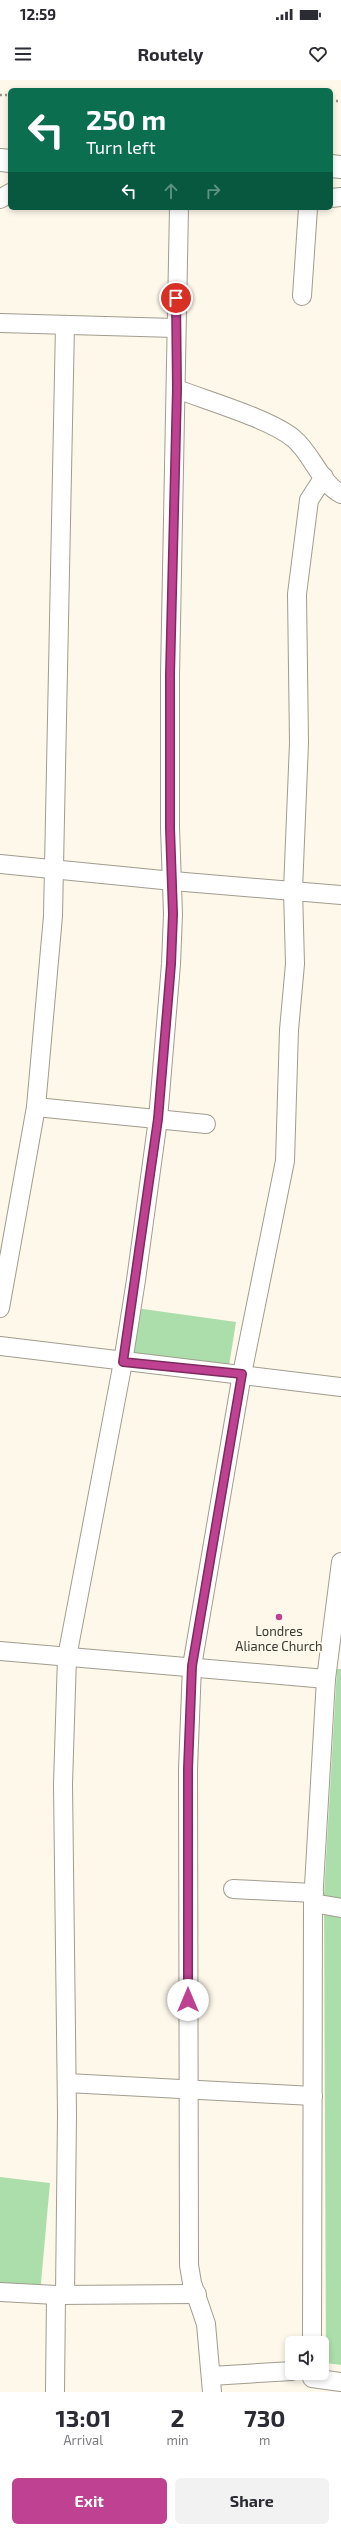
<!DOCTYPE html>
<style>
:root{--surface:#fff;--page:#f2f2f3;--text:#2b2b33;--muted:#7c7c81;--accent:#be4291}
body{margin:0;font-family:"Exo 2",sans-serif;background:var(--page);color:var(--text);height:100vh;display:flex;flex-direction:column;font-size:15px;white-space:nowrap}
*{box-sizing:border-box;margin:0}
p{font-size:13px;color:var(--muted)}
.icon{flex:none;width:22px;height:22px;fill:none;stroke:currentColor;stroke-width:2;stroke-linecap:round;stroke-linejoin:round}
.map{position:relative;height:2312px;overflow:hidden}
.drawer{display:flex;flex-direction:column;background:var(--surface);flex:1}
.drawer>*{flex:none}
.top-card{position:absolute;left:8px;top:8px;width:325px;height:122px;border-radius:6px;box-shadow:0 2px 6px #0003;background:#0b6e4f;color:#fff;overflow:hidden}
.buttons{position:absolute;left:285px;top:2256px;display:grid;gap:8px}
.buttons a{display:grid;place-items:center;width:44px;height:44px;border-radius:6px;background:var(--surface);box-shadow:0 2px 6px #0003;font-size:20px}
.pin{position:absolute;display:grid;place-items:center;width:34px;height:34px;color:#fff;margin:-17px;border:2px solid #fff;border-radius:50%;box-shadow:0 1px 4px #0007}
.me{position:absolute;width:44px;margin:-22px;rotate:0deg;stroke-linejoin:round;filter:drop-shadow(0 0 3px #0008)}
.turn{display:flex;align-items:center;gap:14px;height:84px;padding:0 12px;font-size:18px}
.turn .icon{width:52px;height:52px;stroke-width:2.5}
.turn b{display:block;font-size:28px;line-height:34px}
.lanes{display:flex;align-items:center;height:38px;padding:0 12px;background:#0003;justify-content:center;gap:20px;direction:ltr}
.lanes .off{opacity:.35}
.eta{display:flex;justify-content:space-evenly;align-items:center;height:68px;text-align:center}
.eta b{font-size:24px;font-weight:700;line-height:28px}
.button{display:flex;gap:8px;margin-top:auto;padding:8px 12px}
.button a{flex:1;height:46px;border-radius:6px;background:var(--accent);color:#fff;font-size:16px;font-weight:700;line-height:46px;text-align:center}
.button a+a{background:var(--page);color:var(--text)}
.status{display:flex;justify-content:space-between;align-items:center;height:28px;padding:0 20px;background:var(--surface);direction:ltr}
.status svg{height:11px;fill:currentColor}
header{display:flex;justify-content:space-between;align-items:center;height:52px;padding:0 12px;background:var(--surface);font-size:18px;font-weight:700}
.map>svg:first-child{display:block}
.green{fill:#acdeab}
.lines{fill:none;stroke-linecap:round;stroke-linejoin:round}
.minor-casing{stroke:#a09c8f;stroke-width:20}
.tertiary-casing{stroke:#a09c8f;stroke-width:24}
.path{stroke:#97938a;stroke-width:2.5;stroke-dasharray:2 3;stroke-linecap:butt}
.minor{stroke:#fff;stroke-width:18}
.tertiary{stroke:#fff;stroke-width:22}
.route-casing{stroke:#7c2b5e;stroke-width:10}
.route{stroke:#be4291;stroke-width:7}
.poi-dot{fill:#be4291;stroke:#fdf8ea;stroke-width:1.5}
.labels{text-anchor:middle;stroke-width:3.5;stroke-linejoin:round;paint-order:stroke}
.poi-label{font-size:13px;fill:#3a3833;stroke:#fdf8ea}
</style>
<div class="status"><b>12:59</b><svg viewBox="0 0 49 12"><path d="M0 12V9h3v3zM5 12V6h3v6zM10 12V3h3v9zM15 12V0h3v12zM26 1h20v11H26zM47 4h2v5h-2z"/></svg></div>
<header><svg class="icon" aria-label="menu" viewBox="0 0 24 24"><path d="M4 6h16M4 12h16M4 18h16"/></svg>Routely<svg class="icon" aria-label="heart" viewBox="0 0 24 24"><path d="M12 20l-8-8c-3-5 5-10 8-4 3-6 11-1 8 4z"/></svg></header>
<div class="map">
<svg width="341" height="2312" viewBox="0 0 341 2312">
<rect width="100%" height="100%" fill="#fdf8ea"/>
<g class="green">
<polygon points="136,1228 236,1242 228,1292 128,1276"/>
<polygon points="337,1589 341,1589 341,2285 326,2283 324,1814"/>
<polygon points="0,2097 50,2103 40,2214 0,2211"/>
</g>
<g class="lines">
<g class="minor-casing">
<g id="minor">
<polyline points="331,118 341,117"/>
<polyline points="0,119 10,113"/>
<polyline points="302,216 308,128"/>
<polyline points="0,243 175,248"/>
<path d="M177,309C208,321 270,339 293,358C312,373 320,403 341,414"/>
<polyline points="0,784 173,801 341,815"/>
<polyline points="36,1027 206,1044"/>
<polyline points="0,1228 36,1027 53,836 65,245"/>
<polyline points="0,1266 341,1307"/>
<polyline points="0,1571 326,1599"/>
<polyline points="233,1809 314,1813"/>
<polyline points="313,1823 341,1828"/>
<polyline points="67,2003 313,2016"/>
<polyline points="0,2212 56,2215 197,2214"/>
<polyline points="65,2215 67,2034 63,1704 67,1577 123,1282 136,1200 158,1039 171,884 173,834 170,748 170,595 179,128"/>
<polyline points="312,2263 313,1823 326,1599 341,1482"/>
<polyline points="211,2296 292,2291"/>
<polyline points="312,2298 341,2302"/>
<polyline points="55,2312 56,2215"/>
<polyline points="212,2312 206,2244 192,2203 189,2185 188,1689 192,1586 242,1294 285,1081 289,950 295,884 293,810 299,663 297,514 309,420 324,397"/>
</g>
</g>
<g class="tertiary-casing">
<g id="tertiary">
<polyline points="0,80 10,81"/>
<polyline points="331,86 341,87"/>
</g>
</g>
<g class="path">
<polyline points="0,15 10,15"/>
<polyline points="331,21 341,21"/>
</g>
<use href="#minor" class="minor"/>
<use href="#tertiary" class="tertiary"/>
</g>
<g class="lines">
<g class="route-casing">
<polyline id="route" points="176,218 177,309 170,595 170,748 173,834 171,884 158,1039 123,1282 242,1294 192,1586 188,1689 188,1920"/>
</g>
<use href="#route" class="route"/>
</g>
<circle class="poi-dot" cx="279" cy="1537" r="4"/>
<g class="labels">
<g class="poi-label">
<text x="279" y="1556">Londres<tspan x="279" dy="15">Aliance Church</tspan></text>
</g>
</g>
</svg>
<div class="buttons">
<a><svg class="icon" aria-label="sound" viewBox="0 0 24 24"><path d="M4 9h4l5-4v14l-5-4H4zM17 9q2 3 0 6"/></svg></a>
</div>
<div class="pin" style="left:176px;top:218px;background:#d93025"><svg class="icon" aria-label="arrive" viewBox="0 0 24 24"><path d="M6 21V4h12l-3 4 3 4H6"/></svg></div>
<svg class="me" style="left:188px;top:1920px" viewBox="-20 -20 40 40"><circle r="19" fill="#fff"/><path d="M0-13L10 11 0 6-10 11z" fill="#be4291"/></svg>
<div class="top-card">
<div class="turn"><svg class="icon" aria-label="left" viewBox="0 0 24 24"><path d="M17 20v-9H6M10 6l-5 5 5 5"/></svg><div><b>250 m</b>Turn left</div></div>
<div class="lanes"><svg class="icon" aria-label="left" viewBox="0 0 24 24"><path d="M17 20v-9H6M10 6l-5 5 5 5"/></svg><svg class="icon off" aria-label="ahead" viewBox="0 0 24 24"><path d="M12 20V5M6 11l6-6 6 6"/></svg><svg class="icon off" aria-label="right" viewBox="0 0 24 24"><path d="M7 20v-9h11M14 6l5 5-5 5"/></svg></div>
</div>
</div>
<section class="drawer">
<div class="eta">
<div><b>13:01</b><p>Arrival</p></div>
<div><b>2</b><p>min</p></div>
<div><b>730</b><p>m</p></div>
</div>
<div class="button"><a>Exit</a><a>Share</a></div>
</section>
